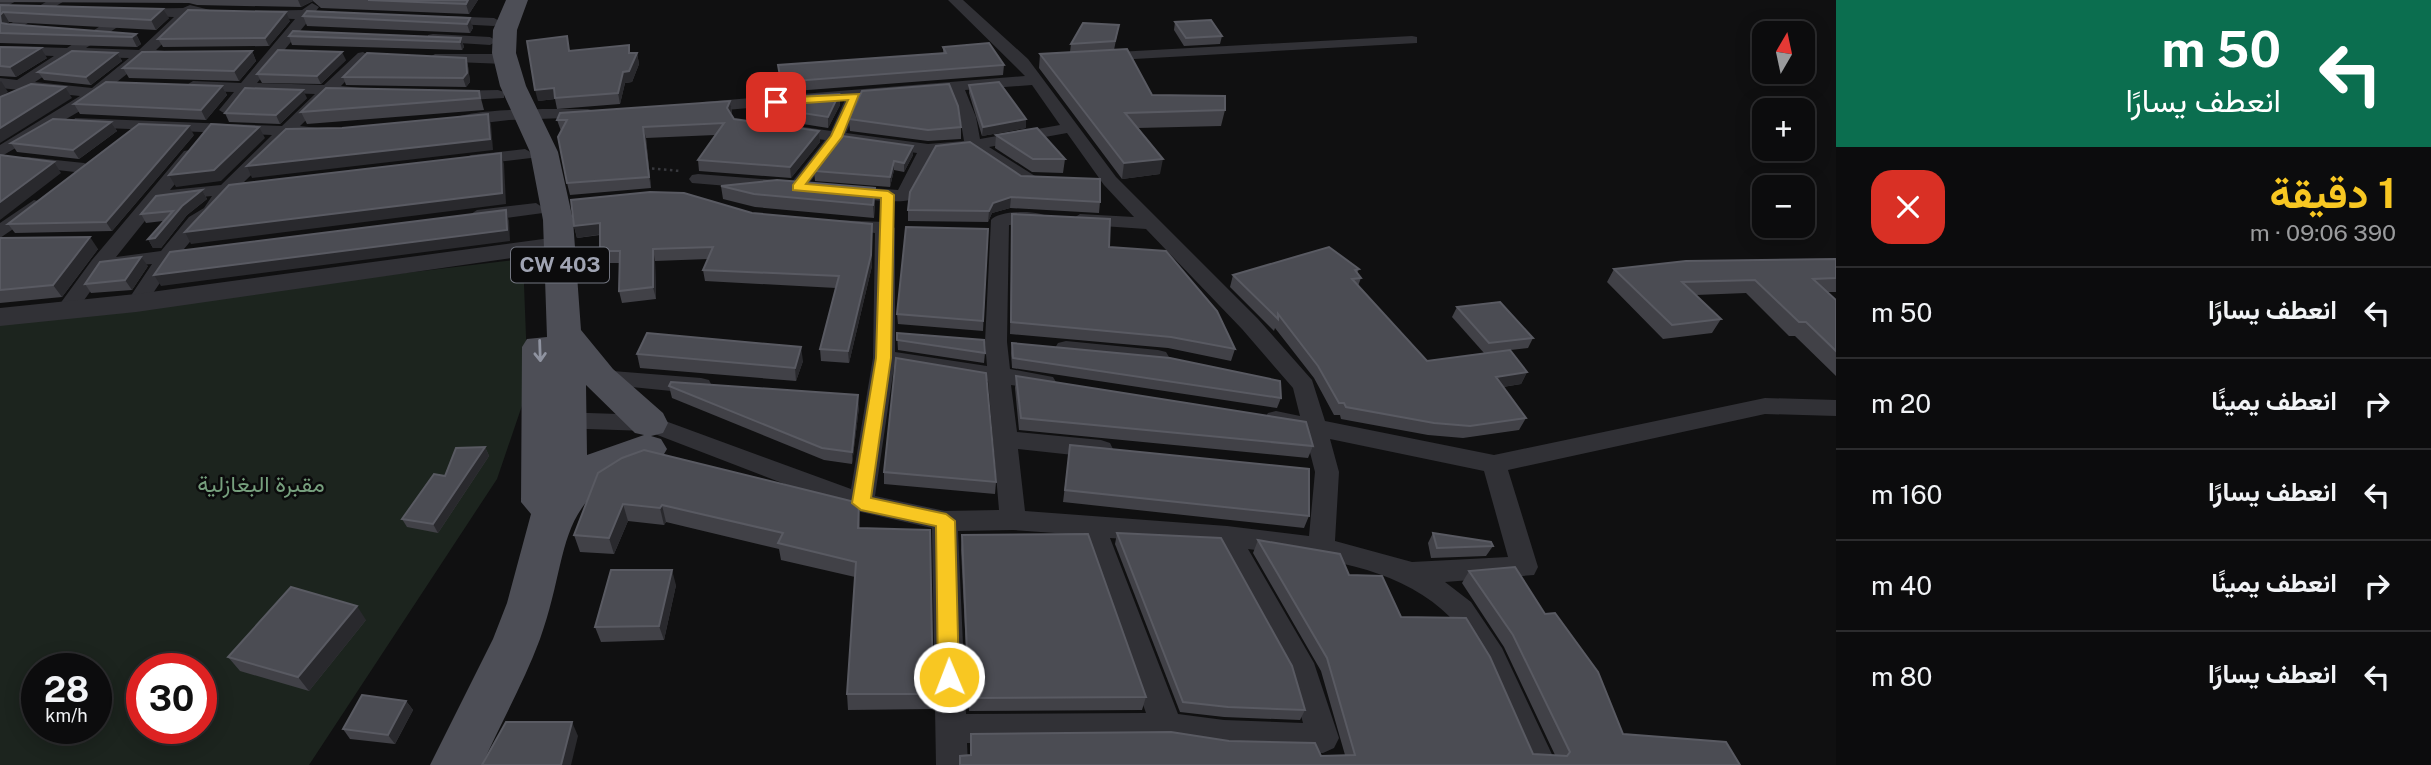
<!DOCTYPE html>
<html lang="ar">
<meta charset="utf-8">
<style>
:root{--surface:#0c0c0d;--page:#151516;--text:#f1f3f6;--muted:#9a9b9d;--line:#2c2c2e;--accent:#f8c722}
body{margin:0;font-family:"Public Sans",Vazirmatn,sans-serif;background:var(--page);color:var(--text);direction:rtl;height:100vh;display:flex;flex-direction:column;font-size:26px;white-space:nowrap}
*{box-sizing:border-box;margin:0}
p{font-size:23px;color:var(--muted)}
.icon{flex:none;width:38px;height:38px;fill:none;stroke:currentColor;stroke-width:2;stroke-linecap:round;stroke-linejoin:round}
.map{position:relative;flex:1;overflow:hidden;direction:ltr}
.sheet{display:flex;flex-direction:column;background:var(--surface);width:595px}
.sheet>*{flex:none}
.banner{background:#0b6e4f;color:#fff;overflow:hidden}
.needle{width:46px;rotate:9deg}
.buttons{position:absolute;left:1752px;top:21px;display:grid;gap:14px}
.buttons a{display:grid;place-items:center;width:63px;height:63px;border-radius:14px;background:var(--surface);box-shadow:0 4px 18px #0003,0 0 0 2px var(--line);font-size:35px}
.speed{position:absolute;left:21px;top:653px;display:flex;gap:14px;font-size:35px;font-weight:700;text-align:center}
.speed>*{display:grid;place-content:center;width:91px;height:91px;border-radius:50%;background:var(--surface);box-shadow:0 4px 18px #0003,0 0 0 2px var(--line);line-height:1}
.speed small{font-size:18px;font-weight:400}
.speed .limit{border:10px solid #d22;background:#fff;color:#111}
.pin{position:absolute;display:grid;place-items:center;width:60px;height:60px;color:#fff;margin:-30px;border-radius:14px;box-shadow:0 4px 10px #0006}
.me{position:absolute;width:77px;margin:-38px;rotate:359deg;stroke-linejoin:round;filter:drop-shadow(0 0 5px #0008)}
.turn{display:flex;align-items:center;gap:24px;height:147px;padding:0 35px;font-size:32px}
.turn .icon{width:91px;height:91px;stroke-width:2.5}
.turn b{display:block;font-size:49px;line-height:60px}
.round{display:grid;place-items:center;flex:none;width:74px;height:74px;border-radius:21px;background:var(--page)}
.headline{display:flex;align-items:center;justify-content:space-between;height:119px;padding:0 35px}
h1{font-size:42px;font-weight:700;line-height:52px;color:var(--accent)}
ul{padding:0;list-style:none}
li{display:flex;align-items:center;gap:21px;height:91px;padding:0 35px;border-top:2px solid var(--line)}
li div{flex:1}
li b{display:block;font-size:26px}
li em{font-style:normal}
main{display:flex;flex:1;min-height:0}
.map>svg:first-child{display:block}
.green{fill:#1c241e;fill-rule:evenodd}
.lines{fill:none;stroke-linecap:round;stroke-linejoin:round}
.path{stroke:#37383d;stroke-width:2.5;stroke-dasharray:2.5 3.5;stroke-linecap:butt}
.minor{fill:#313136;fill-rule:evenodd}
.tertiary{fill:#313136;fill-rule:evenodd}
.primary{fill:#4d4e56;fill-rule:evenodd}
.wall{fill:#414147}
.shaded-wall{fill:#29292d}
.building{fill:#4b4c53;stroke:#595a62;stroke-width:2}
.oneway{stroke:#8f93a0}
.route{fill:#f8c722;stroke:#a18116;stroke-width:2}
.labels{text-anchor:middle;stroke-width:5;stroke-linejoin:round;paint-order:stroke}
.shield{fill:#0b0b0c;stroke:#737681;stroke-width:2}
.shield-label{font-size:21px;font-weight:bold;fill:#a0a4b3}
.park-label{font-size:23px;fill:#769f7d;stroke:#0b0b0c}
</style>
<main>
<section class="sheet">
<div class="banner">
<div class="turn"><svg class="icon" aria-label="left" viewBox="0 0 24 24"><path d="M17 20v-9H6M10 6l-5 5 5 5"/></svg><div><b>50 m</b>انعطف يسارًا</div></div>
</div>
<div class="headline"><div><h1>1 دقيقة</h1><p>390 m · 09:06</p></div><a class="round" style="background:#d93025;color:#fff"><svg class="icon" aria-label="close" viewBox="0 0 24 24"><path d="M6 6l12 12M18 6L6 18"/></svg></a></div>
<ul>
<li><svg class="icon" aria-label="left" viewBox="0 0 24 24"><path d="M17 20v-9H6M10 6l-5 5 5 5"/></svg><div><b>انعطف يسارًا</b></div><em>50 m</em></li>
<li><svg class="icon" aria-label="right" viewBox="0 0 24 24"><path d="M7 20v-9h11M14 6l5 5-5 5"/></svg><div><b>انعطف يمينًا</b></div><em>20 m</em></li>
<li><svg class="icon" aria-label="left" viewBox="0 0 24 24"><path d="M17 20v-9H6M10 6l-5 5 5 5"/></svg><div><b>انعطف يسارًا</b></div><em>160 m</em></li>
<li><svg class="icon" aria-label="right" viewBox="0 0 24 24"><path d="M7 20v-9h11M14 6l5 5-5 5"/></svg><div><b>انعطف يمينًا</b></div><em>40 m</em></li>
<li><svg class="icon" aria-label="left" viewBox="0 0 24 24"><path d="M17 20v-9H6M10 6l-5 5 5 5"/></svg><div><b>انعطف يسارًا</b></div><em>80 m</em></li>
</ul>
</section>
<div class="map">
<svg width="1836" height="765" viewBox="0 0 1836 765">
<rect width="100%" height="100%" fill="#101011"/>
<path class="green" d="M523,259L528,388L497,479L309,765H0V321ZM37,668H96V728H37ZM142,668H201V728H142Z"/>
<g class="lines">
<polyline class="path" points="646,168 680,171"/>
<g class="minor">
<polygon points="0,0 18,0 0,10"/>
<polygon points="49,0 66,0 0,40 0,30"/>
<path d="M948,0H963L1028,59L1116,177L1258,319L1312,380L1325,421L1494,455L1765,398L1836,400V416L1765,414L1508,470L1538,567L1534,575L1445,582L1471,602L1502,648L1557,765H1525C1506,722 1483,651 1451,618C1399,565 1318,558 1248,549L1314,663L1339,738L1334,748L1323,753L1224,750L1167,741L967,743L968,765H936L932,528L852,510L647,431L558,428L550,426L546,420L550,414L558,412L649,415L851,489L873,358L875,233L833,228L831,224L833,220L885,222L895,228V352L987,366L985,342L991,220C999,210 1042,209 1051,219L1049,223L1009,225L1007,342L1010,369L1053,377L1056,382L1053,387L1045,390L1011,385L1017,432L1101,440L1110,443L1113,449L1110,455L1101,458L1018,449L1025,511L1227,526L1309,536L1315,472L1305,433L1268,425L1264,419L1268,413L1276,411L1300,416L1293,388L1242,329L1146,229L1073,224L1071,220L1080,214L1134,217L1104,185L1067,133L989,147L1035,176L1038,180L1035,184H1023L970,150L934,154C928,166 922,190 911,199C904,205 841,198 835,191L844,186L898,190L917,153L841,142L803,191L797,192L788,187L825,140L790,135L782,130L790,125L831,131L845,100L702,112L694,107L702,102L1025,76ZM1032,85L1060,125L980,139L976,117L965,90ZM950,92L960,117L964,141L928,144L846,133L862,99ZM894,367L988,381L999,510L945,511L875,496ZM1330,439L1484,471L1508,557L1412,562L1335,541L1339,472ZM1013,530L1083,535L1146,713L966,714L958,531ZM1110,538L1219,546L1290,675L1303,723L1224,720L1178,714Z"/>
<path d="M312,3L319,7L316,11H334L341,15L334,19H310L257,83L324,85L358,53L363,52L370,56L341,86L361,88V94L332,95L300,126L318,128L320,132L318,136H291L244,182L259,183L262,187L259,191L232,195C218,216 200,229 184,249H204L207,253L204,257L174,262L143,308H129L126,303L152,264L107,268L72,317H58L54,312L92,260L184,151L190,150L199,155L170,190L221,185L272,135L81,127L73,122L75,118L282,126L315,94L250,92L233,113L227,115L219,110L234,92L193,91L185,86L193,81L241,83L295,19L256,18L251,17V11L302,10ZM212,196L204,208L189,217L161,251L116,257L164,197L172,200Z"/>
<path d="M190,5L222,13L215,17H190L156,50L173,52V58L146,59L80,111L0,157V145L80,96L0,88V78L17,80L54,56L0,54V46L67,48L126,9L183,8ZM134,16L174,17L139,50L86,48ZM73,57L129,58L92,88L35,82Z"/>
<polygon points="442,16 494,18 501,22 494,26 437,23 437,17"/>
<polygon points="433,34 490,37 497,41 490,45 428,41 428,35"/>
<polygon points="1412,36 1417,37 1417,43 1099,61 1092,57 1099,53"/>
<polygon points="435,54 505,54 513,59 505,64 430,61 428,58"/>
<polygon points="498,90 504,92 504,98 449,101 441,96 449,91"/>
<path d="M588,109L594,111V117L509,120L458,126L450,121C464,107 564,109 588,109Z"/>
<polygon points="525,149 534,154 531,158 471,165 462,160 471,155"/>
<polygon points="27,157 84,163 93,168 84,173 21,166 18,162 21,158"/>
<polygon points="698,174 775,180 784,185 775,190 692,183 689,179 692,175"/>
<polygon points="34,200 41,202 43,206 41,210 0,238 0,223"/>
<polygon points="536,203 545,209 543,213 477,222 468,216 477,210"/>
<polygon points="1066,341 1158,350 1166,352 1169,357 1166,362 1158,364 1058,353 1055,348 1058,343"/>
<polygon points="600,370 701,378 709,380 712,386 709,392 701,394 592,383 589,378 592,373"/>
</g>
<polygon class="tertiary" points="558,237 567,240 571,245 567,250 136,312 0,326 0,308 136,294"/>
<path class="primary" d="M506,0H528L517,30L516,53L526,86L558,152L573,220L581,330L613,369L663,413L668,423L663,433L651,436L661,439L667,449L661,459C550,493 573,548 540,639C524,682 501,723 482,765H430L493,639L507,603L531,514L521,502L522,347L527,339L547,337L543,220L530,152L500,86L492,53L493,30ZM586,385L635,433L644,435L587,455Z"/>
</g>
<g class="wall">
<polygon points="0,0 478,0 469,14 321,8 313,1 301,7 197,5 189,3 0,2"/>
<polygon points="0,5 169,18 156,30 9,22 7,24 136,34 141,44 137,47 0,43"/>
<polygon points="303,16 470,18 473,28 470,33 307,26"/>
<polygon points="290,21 269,46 163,47 158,39"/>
<polygon points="1175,22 1222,36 1220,44 1184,46 1174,30"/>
<polygon points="1119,25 1114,50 1152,95 1225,110 1221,126 1137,128 1160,174 1122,179 1039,68 1040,54 1070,52 1071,44"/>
<polygon points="289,36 461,38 464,47 462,50 292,45"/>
<polygon points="0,47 47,58 16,77 0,76"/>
<polygon points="943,47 1004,65 1003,75 782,92 778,65 943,54"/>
<polygon points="252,51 256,61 239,81 129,78 123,68"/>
<polygon points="570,51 637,53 639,64 632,82 625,83 620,104 557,109 555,99 538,101"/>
<polygon points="117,53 122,61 91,85 44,80 38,72"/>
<polygon points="466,58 468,66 470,82 466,87 346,85 343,77"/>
<polygon points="346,60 321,84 262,83 257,74"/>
<polygon points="969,85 1026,128 982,136 969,93"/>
<polygon points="222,86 227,95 206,120 80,114 74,104"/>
<polygon points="479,91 484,110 307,124 301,112"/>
<polygon points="839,94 840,105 828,128 752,116 750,105"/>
<polygon points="307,98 280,124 229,122 225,113"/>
<polygon points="730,101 732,112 731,114 734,119 819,131 820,142 791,178 699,171 698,160 715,135 646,138 651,188 570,195 567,183 561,131 557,120"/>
<polygon points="849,119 961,127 961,139 928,141 850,131"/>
<polygon points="111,122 117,131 79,159 17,152 11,143"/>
<polygon points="194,135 112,231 15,233 8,224"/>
<polygon points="996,135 1065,159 1063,173 1032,172 995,148"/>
<polygon points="913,155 904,172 894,170 890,187 815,181 814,171"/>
<polygon points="1021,176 1100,202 1099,213 1010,208 992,213 988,222 908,221 908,210"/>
<polygon points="721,186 875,201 874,218 755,207 723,199"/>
<polygon points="202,190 207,199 187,215 161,248 153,248 148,239 163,221 146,223 141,214"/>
<polygon points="752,213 872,235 872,266 849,363 821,361 820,349 836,288 705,281 703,270 708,259 655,261 656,299 622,303 619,291 619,263 603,263 600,251 600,235 577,238 574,226"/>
<polygon points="1012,214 1109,247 1235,349 1231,361 1168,348 1010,334"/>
<polygon points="988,229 983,331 898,324 897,314"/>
<polygon points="0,238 98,249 62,297 0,303"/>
<polygon points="1836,259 1836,292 1827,292 1836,300 1836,376 1795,336 1789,336 1746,293 1696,295 1721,319 1712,333 1663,339 1607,282 1614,269"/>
<polygon points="148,266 132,290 91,293 85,284"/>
<polygon points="1359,269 1357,273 1361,278 1358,286 1427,361 1527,372 1521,384 1503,387 1526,418 1519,430 1463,438 1428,435 1341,419 1340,415 1334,415 1314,378 1275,328 1274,331 1230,287 1233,275"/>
<polygon points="1457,307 1533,338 1528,348 1484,353 1452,317"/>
<polygon points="897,333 985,353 984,363 898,350"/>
<polygon points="1012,343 1281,398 1277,408 1012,368 1011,353"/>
<polygon points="637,354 803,361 796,381 640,368"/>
<polygon points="1016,376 1313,446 1308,458 1019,430 1015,388"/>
<polygon points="669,386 859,407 852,464 824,460 672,398"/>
<polygon points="1070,445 1309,516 1304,528 1063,502"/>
<polygon points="485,447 489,456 438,533 407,527 402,519 445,476"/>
<polygon points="884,472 996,482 995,494 884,484"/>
<polygon points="598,473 860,519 860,528 933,694 932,709 848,710 847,694 855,577 781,560 779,549 666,522 664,525 628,521 614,554 580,552 574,535"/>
<polygon points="1117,533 1305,710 1300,720 1224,717 1180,712 1115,544"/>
<polygon points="1433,533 1493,546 1486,556 1431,558 1428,543"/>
<polygon points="962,535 1146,697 1142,710 969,711 961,550"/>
<polygon points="1258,540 1349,575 1401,617 1533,754 1555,755 1504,647 1462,583 1469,571 1545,614 1623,734 1740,765 960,765 960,756 970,755 971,734 1321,756 1345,755 1321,671 1253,553"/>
<polygon points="676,585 664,640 601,642 595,627"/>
<polygon points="366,620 309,691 240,671 228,657"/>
<polygon points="406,701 413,710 395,744 350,739 343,729"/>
</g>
<g class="shaded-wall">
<polygon points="298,0 313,0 313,1 301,7"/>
<polygon points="468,0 478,0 469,14 466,4"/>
<polygon points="163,9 169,18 156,30 151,20"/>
<polygon points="3,12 9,22 6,25 1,23 0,15"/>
<polygon points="286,12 290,21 269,46 265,38"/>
<polygon points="470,18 473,28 470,33 467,24"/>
<polygon points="136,34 141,44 137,47 132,37"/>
<polygon points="461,38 464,47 462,50 460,42"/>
<polygon points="41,48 47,58 16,77 10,67"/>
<polygon points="252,51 256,61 239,81 234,71"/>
<polygon points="342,52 346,60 321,84 317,76"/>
<polygon points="117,53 122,61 91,85 86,77"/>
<polygon points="637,53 639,64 632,82 625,83 620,104 618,93 623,72"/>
<polygon points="466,58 468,66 470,82 466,87 463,78"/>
<polygon points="1,81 8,92 0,97 0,82"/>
<polygon points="222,86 227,95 206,120 201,110"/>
<polygon points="65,87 72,98 0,143 0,128"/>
<polygon points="554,88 555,99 538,101 535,90"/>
<polygon points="303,90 307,98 280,124 276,115"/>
<polygon points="839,94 840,105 828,128 828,117"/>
<polygon points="730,101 732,112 729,119 727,108"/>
<polygon points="488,114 491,124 493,150 252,178 247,166"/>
<polygon points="1026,119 1026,128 982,136 983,127"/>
<polygon points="111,122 117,131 79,159 73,150"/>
<polygon points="189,126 194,135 112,231 106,222"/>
<polygon points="259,127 265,138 221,181 176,187 169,175"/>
<polygon points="643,127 646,138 651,188 649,177"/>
<polygon points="819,131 820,142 791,178 790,167"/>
<polygon points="913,146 913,155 904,172 904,163"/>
<polygon points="501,153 504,164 506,204 191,244 185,232"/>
<polygon points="1163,159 1160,174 1122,179 1124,163"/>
<polygon points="894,161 894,170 890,187 890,177"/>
<polygon points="54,162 61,173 0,220 0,202"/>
<polygon points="875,188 875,201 874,218 873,205"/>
<polygon points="202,190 207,199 187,215 161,248 153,248 148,239 182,206"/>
<polygon points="1011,197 1010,208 992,213 988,222 989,211 993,203"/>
<polygon points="506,210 509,221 510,241 161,286 154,275"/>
<polygon points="600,223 603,234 577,238 574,226"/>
<polygon points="872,224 872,266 849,363 848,351"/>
<polygon points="90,237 98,249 62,297 53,285"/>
<polygon points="653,249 655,261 656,299 653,287"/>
<polygon points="141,257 148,266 132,290 125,280"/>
<polygon points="801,347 803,361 796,381 795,368"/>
<polygon points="1527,372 1521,384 1489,389 1496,377"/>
<polygon points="858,395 859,407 852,464 852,452"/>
<polygon points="485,447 489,456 438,533 433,524"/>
<polygon points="859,503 860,519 859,544 858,528"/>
<polygon points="623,504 628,521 614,554 609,538"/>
<polygon points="662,505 666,522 664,525 660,508"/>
<polygon points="672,570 676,585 664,640 659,626"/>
<polygon points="357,606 366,620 309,691 298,677"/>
<polygon points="406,701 413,710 395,744 388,735"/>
<polygon points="572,722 578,736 571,765 561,765"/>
</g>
<g class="building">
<polygon points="368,0 468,0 466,4"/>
<polygon points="0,5 163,9 151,20 3,12 0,15 1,23 7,24 136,34 132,37 0,33"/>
<polygon points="188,10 286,12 265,38 158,39"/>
<polygon points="307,11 470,18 467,24 303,16"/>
<polygon points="1211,20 1222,36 1186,38 1175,22"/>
<polygon points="1083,23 1119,25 1115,41 1071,44"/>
<polygon points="293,31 461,38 460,42 289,36"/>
<polygon points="567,36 569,51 629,45 629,53 637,53 629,71 623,72 618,93 555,98 554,88 535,90 527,41"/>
<polygon points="989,43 1004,65 781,82 778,65 946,53 943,47"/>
<polygon points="0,47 41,48 10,67 0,66"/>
<polygon points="1127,49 1152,95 1225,96 1225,110 1125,113 1163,159 1124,163 1040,54"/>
<polygon points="278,50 342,52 317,76 257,74"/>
<polygon points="72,51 117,53 86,77 38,72"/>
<polygon points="252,51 234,71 123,68 142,52"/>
<polygon points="367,53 466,58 467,73 463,78 343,77"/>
<polygon points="106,82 222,86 201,110 74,104"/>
<polygon points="999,82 1026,119 983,127 969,85"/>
<polygon points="31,84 65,87 0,128 0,97"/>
<polygon points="949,84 958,106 961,127 928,130 849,119 862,91"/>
<polygon points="245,88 303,90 276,115 225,113"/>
<polygon points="326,88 479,91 480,98 301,112"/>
<polygon points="839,94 828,117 750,105 755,99"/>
<polygon points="730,101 727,108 734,119 819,131 790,167 698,160 724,123 643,127 649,177 567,183 558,137 567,120 557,120 560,113"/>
<polygon points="488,114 490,139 247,166 286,129 342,128"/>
<polygon points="53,119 111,122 73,150 11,143"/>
<polygon points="139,124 189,126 106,222 8,224"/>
<polygon points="211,124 259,127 214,170 169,175"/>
<polygon points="1037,128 1065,159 1033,159 996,135"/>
<polygon points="842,136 913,146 904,163 894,161 890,177 814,171"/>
<polygon points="970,142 1021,176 1100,179 1100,202 1011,197 993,203 989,211 908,210 910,192 936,146"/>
<polygon points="501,153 502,193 185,232 229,185"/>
<polygon points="0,155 54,162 0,202"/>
<polygon points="777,180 875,188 873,205 754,194 721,186"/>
<polygon points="202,190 182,206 155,238 148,239 173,211 141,214 156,196"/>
<polygon points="650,192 684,193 752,213 872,224 871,255 848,351 820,349 839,276 703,270 713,247 653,249 653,287 619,291 620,251 600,251 600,223 574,226 571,200"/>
<polygon points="506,210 507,230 154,275 170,252"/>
<polygon points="1012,214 1110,219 1109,247 1166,251 1217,311 1235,349 1171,337 1011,322"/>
<polygon points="906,227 988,229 983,321 897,314"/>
<polygon points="90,237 53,285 0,290 0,238"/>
<polygon points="1329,247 1359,269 1355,270 1361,278 1352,279 1427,361 1510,350 1527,372 1496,377 1526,418 1470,426 1434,423 1346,407 1344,403 1339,403 1318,366 1278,314 1278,319 1233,275"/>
<polygon points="141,257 125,280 85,284 100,262"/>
<polygon points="1836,259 1836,278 1813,279 1836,300 1836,351 1806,322 1799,322 1755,280 1682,282 1721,319 1672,325 1614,269 1686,261"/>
<polygon points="1500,302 1533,338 1489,343 1457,307"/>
<polygon points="647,333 801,347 795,368 637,354"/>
<polygon points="897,333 984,340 985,353 897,340"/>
<polygon points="1012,343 1170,358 1280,381 1281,398 1013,358"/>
<polygon points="896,358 986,373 996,482 884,472"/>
<polygon points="1016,376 1306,422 1313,446 1021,418"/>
<polygon points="671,382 858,395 852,452 822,448 669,386"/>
<polygon points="1070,445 1309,469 1309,516 1065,490"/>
<polygon points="485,447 433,524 402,519 434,474 445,476 456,448"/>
<polygon points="644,450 859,503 858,528 930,530 933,694 847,694 856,562 778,543 783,533 662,505 660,508 623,504 609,538 574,535 598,473 622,458"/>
<polygon points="1117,533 1221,538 1292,666 1305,710 1228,707 1183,702"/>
<polygon points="1433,533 1491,542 1493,546 1437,548"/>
<polygon points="1088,534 1146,697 969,698 962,535"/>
<polygon points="1258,540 1340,554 1349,575 1382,576 1401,617 1466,618 1490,657 1533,754 1567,756 1570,752 1513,635 1469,571 1515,567 1545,614 1555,613 1598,672 1623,734 1726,742 1740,765 960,765 960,756 971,755 971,734 1171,732 1229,741 1315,743 1321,756 1355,755 1327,658"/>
<polygon points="611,570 672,570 659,626 595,627"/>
<polygon points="291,587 357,606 298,677 228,657"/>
<polygon points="362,695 406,701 388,735 343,729"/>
<polygon points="506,722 572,722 561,765 482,765"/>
</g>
<defs><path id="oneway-shaft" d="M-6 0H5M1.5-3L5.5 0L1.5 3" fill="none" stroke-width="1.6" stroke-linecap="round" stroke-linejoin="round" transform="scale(1.75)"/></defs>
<use class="oneway" href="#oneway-shaft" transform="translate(540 351) rotate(88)"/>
<polygon class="route" points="859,94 842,137 806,184 888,191 894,195 891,358 871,498 946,514 955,521 959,677 956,683 949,686 941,683 938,677 936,526 861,510 852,503 876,358 881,198 793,190 793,185 831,136 848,100 776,105 770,102 776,98"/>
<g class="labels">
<rect class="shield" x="511" y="247.5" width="98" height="35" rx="5"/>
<g class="shield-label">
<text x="560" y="272">CW 403</text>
</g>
<g class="park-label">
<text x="261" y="492">مقبرة البغازلية</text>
</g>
</g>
</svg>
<div class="buttons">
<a><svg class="needle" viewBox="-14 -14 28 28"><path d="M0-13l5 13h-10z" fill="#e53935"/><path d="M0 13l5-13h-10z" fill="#9a9b9d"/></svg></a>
<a>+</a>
<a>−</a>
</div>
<div class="speed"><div>28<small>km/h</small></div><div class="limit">30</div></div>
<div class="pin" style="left:776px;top:102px;background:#d93025"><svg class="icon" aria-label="arrive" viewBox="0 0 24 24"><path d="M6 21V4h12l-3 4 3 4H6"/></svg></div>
<svg class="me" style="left:949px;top:677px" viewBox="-20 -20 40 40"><circle r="17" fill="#f8c722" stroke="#fff" stroke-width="3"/><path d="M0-11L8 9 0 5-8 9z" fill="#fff"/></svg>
</div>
</main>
